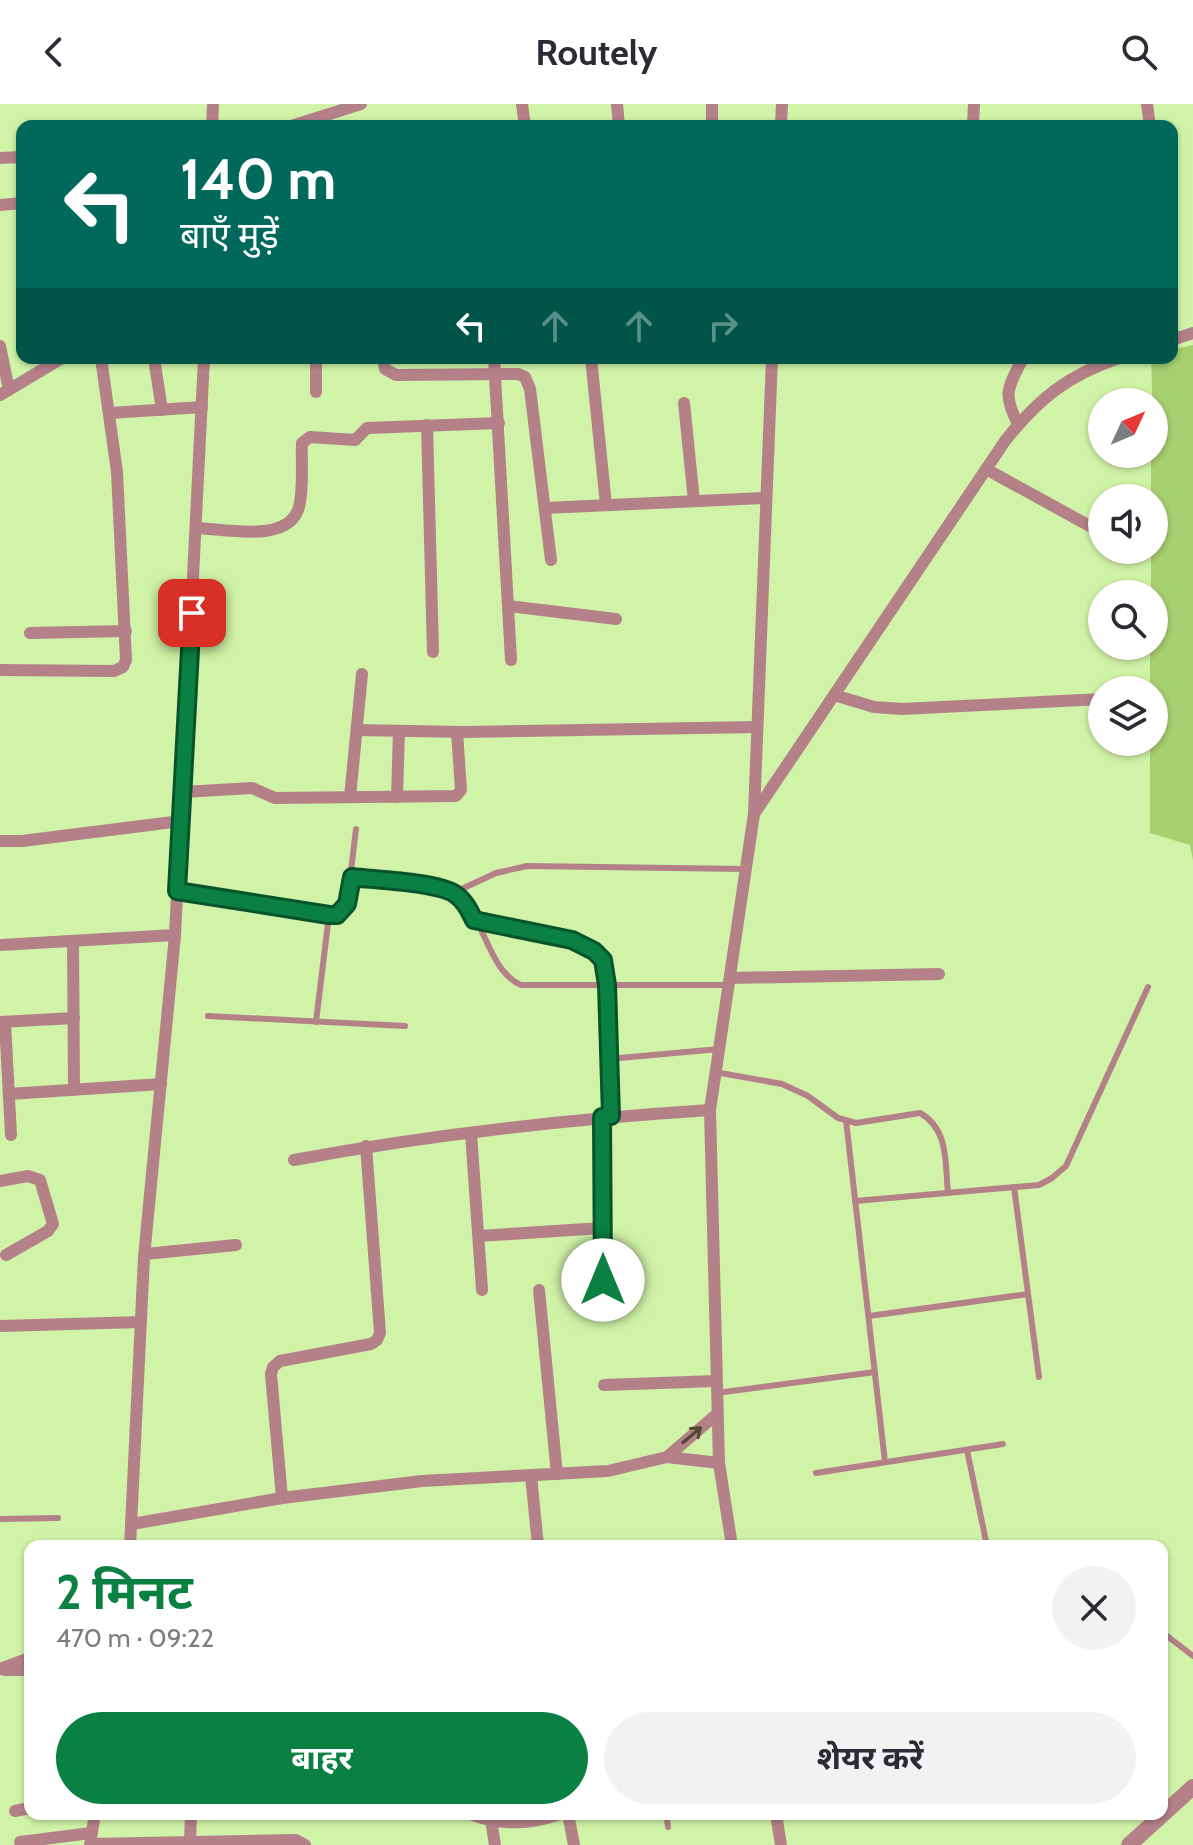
<!DOCTYPE html>
<html lang="hi">
<meta charset="utf-8">
<style>
:root{--surface:#fff;--page:#f2f2f3;--text:#2b2b33;--muted:#7c7c81;--accent:#0b8043}
body{margin:0;font-family:Cabin,"Noto Sans Devanagari",sans-serif;background:var(--page);color:var(--text);height:100vh;display:flex;flex-direction:column;font-size:30px;white-space:nowrap}
*{box-sizing:border-box;margin:0}
p{font-size:26px;color:var(--muted)}
.icon{flex:none;width:44px;height:44px;fill:none;stroke:currentColor;stroke-width:2;stroke-linecap:round;stroke-linejoin:round}
.map{position:relative;flex:1;overflow:hidden}
.panel{position:absolute;left:24px;top:1436px;width:1144px;height:280px;display:flex;flex-direction:column;background:var(--surface);border-radius:16px;box-shadow:0 2px 6px #0004}
.panel>*{flex:none}
.guide{position:absolute;left:16px;top:16px;width:1162px;height:244px;border-radius:16px;box-shadow:0 2px 6px #0004;background:#00695c;color:#fff;overflow:hidden}
.needle{width:52px;rotate:46deg}
.buttons{position:absolute;left:1088px;top:284px;display:grid;gap:16px}
.buttons a{display:grid;place-items:center;width:80px;height:80px;border-radius:50%;background:var(--surface);box-shadow:0 2px 6px #0004;font-size:40px}
.pin{position:absolute;display:grid;place-items:center;width:68px;height:68px;color:#fff;margin:-34px;border-radius:16px;box-shadow:0 4px 12px #0006}
.me{position:absolute;width:88px;margin:-44px;rotate:0deg;stroke-linejoin:round;filter:drop-shadow(0 0 6px #0008)}
.turn{display:flex;align-items:center;gap:28px;height:168px;padding:0 32px;font-size:36px}
.turn .icon{width:104px;height:104px;stroke-width:2.5}
.turn b{display:block;font-size:56px;line-height:68px}
.lanes{display:flex;align-items:center;height:76px;padding:0 32px;background:#0003;justify-content:center;gap:40px;direction:ltr}
.lanes .off{opacity:.35}
.round{display:grid;place-items:center;flex:none;width:84px;height:84px;border-radius:42px;background:var(--page)}
.headline{display:flex;align-items:center;justify-content:space-between;height:136px;padding:0 32px}
h1{font-size:48px;font-weight:700;line-height:60px;color:var(--accent)}
.primary-button{display:flex;gap:16px;margin-top:auto;padding:16px 32px}
.primary-button a{flex:1;height:92px;border-radius:48px;background:var(--accent);color:#fff;font-size:32px;font-weight:700;line-height:92px;text-align:center}
.primary-button a+a{background:var(--page);color:var(--text)}
header{display:flex;justify-content:space-between;align-items:center;height:104px;padding:0 32px;background:var(--surface);font-size:36px;font-weight:700}
.map>svg:first-child{display:block}
.pitch{fill:#a6cf70}
.lines{fill:none;stroke-linecap:round;stroke-linejoin:round}
.service{stroke:#b48189;stroke-width:6}
.minor{stroke:#b48189;stroke-width:12}
.tertiary{stroke:#b48189;stroke-width:16}
.oneway{stroke:#524837}
.route-casing{stroke:#07532c;stroke-width:20}
.route{stroke:#0b8043;stroke-width:14}
</style>
<header><svg class="icon" aria-label="back" viewBox="0 0 24 24"><path d="M15 5l-7 7 7 7"/></svg>Routely<svg class="icon" aria-label="search" viewBox="0 0 24 24"><circle cx="10" cy="10" r="6"/><path d="M15 15l6 6"/></svg></header>
<div class="map">
<svg width="1193" height="1741" viewBox="0 0 1193 1741">
<rect width="100%" height="100%" fill="#d0f3a7"/>
<polygon class="pitch" points="1193,241 1193,756 1190,741 1150,729 1150,638 1154,638 1154,586 1150,586 1150,542 1154,542 1154,490 1151,490 1151,446 1154,446 1154,394 1151,394 1151,350 1154,350 1151,254 1172,254 1172,246"/>
<g class="lines">
<g class="service">
<path d="M352,773C378,776 428,777 451,788C485,805 485,865 521,881H728"/>
<polyline points="177,787 337,811 347,800 356,725"/>
<polyline points="453,789 496,769 527,762 744,765"/>
<polyline points="474,816 572,836 594,847 603,856 607,881 611,1012"/>
<polyline points="208,912 405,922"/>
<polyline points="316,918 329,811"/>
<polyline points="609,955 719,945"/>
<path d="M715,968L782,980L808,992L838,1014L856,1019L920,1009C949,1025 945,1059 948,1089"/>
<polyline points="846,1016 885,1358"/>
<polyline points="1014,1083 1039,1273"/>
<polyline points="855,1097 1039,1081 1052,1074 1066,1062 1148,883"/>
<polyline points="869,1212 1028,1190"/>
<polyline points="716,1289 875,1268"/>
<polyline points="967,1346 987,1442"/>
<polyline points="816,1369 1003,1340"/>
<polyline points="0,1415 58,1414"/>
<polyline points="1162,1528 1193,1552"/>
<polyline points="666,1710 668,1723"/>
</g>
<g class="minor">
<polyline points="522,0 525,22"/>
<polyline points="617,0 619,22"/>
<polyline points="1147,0 1150,22"/>
<polyline points="212,22 213,0"/>
<polyline points="291,22 361,0"/>
<polyline points="712,22 712,0"/>
<polyline points="781,22 782,0"/>
<polyline points="973,22 974,0"/>
<polyline points="0,54 22,53"/>
<polyline points="0,101 22,99"/>
<polyline points="1172,236 1193,229"/>
<polyline points="0,242 9,286"/>
<polyline points="154,254 162,306"/>
<polyline points="383,254 385,265 396,271 518,270 525,273 530,285 551,456"/>
<polyline points="494,254 511,556"/>
<polyline points="591,254 606,401"/>
<polyline points="316,288 316,254"/>
<polyline points="0,291 62,254"/>
<polyline points="684,299 694,397"/>
<polyline points="110,309 202,303"/>
<path d="M1018,320C1002,289 1008,284 1023,254"/>
<polyline points="427,321 433,548"/>
<polyline points="986,365 1097,426"/>
<polyline points="545,404 766,394"/>
<path d="M196,424C226,425 289,440 299,403C304,384 301,359 302,339L310,333L355,336L367,324L499,319"/>
<polyline points="508,502 616,515"/>
<polyline points="30,529 126,527"/>
<polyline points="0,566 114,567 123,563 126,556 117,368 101,254"/>
<polyline points="834,591 874,603 902,605 1102,595"/>
<polyline points="357,626 463,628 757,623"/>
<polyline points="183,688 252,684 275,694 456,692 461,686 457,628"/>
<polyline points="350,693 362,570"/>
<polyline points="397,693 399,627"/>
<path d="M754,710L1005,337C1038,295 1068,271 1119,254"/>
<polyline points="0,737 22,737 181,717"/>
<polyline points="73,837 74,986"/>
<polyline points="0,841 175,831"/>
<polyline points="730,874 939,870"/>
<polyline points="0,918 74,914"/>
<polyline points="5,918 11,1031"/>
<polyline points="9,990 161,980"/>
<polyline points="602,1013 603,1176"/>
<polyline points="471,1029 482,1186"/>
<path d="M294,1056C432,1030 570,1015 710,1006"/>
<polyline points="0,1077 28,1072 40,1076 53,1120 48,1127 6,1151"/>
<polyline points="479,1132 602,1124"/>
<polyline points="145,1150 236,1141"/>
<polyline points="539,1186 557,1370"/>
<polyline points="0,1222 141,1218"/>
<polyline points="604,1281 716,1277"/>
<polyline points="667,1353 717,1310"/>
<polyline points="531,1372 538,1442"/>
<polyline points="282,1394 271,1270 273,1263 280,1257 371,1240 377,1236 380,1229 366,1042"/>
<polyline points="132,1420 282,1394 422,1377 608,1367 667,1353 719,1359"/>
<polyline points="130,1442 144,1153 175,831 204,254"/>
<polyline points="732,1442 719,1359 710,1006 754,710 772,254"/>
<polyline points="0,1565 30,1554"/>
<polyline points="5,1566 30,1566"/>
<polyline points="15,1707 30,1704"/>
<path d="M470,1710C500,1722 531,1720 560,1710"/>
<polyline points="568,1710 574,1741"/>
<polyline points="776,1710 781,1741"/>
<polyline points="491,1716 495,1741"/>
<polyline points="91,1734 95,1710"/>
<polyline points="20,1738 91,1729"/>
<polyline points="190,1738 191,1710"/>
<polyline points="90,1740 296,1736 305,1741"/>
</g>
<polyline class="tertiary" points="1129,1741 1193,1683"/>
</g>
<defs><path id="oneway-shaft" d="M-6 0H5M1.5-3L5.5 0L1.5 3" fill="none" stroke-width="1.6" stroke-linecap="round" stroke-linejoin="round" transform="scale(2)"/></defs>
<use class="oneway" href="#oneway-shaft" transform="translate(692 1331) rotate(-40)"/>
<g class="lines">
<g class="route-casing">
<path id="route" d="M192,509L177,787L329,811H337L347,800L352,773C376,776 436,778 455,790C465,797 469,806 474,816L572,836L594,847L603,856L607,881L611,1012L602,1013L603,1176"/>
</g>
<use href="#route" class="route"/>
</g>
</svg>
<div class="buttons">
<a><svg class="needle" viewBox="-14 -14 28 28"><path d="M0-13l5 13h-10z" fill="#e53935"/><path d="M0 13l5-13h-10z" fill="#7c7c81"/></svg></a>
<a><svg class="icon" aria-label="sound" viewBox="0 0 24 24"><path d="M4 9h4l5-4v14l-5-4H4zM17 9q2 3 0 6"/></svg></a>
<a><svg class="icon" aria-label="search" viewBox="0 0 24 24"><circle cx="10" cy="10" r="6"/><path d="M15 15l6 6"/></svg></a>
<a><svg class="icon" aria-label="layers" viewBox="0 0 24 24"><path d="M12 4l9 5-9 5-9-5zM3 14l9 5 9-5"/></svg></a>
</div>
<div class="pin" style="left:192px;top:509px;background:#d93025"><svg class="icon" aria-label="arrive" viewBox="0 0 24 24"><path d="M6 21V4h12l-3 4 3 4H6"/></svg></div>
<svg class="me" style="left:603px;top:1176px" viewBox="-20 -20 40 40"><circle r="19" fill="#fff"/><path d="M0-13L10 11 0 6-10 11z" fill="#0b8043"/></svg>
<div class="guide">
<div class="turn"><svg class="icon" aria-label="left" viewBox="0 0 24 24"><path d="M17 20v-9H6M10 6l-5 5 5 5"/></svg><div><b>140 m</b>बाएँ मुड़ें</div></div>
<div class="lanes"><svg class="icon" aria-label="left" viewBox="0 0 24 24"><path d="M17 20v-9H6M10 6l-5 5 5 5"/></svg><svg class="icon off" aria-label="ahead" viewBox="0 0 24 24"><path d="M12 20V5M6 11l6-6 6 6"/></svg><svg class="icon off" aria-label="ahead" viewBox="0 0 24 24"><path d="M12 20V5M6 11l6-6 6 6"/></svg><svg class="icon off" aria-label="right" viewBox="0 0 24 24"><path d="M7 20v-9h11M14 6l5 5-5 5"/></svg></div>
</div>
<section class="panel">
<div class="headline"><div><h1>2 मिनट</h1><p>470 m · 09:22</p></div><a class="round"><svg class="icon" aria-label="close" viewBox="0 0 24 24"><path d="M6 6l12 12M18 6L6 18"/></svg></a></div>
<div class="primary-button"><a>बाहर</a><a>शेयर करें</a></div>
</section>
</div>
